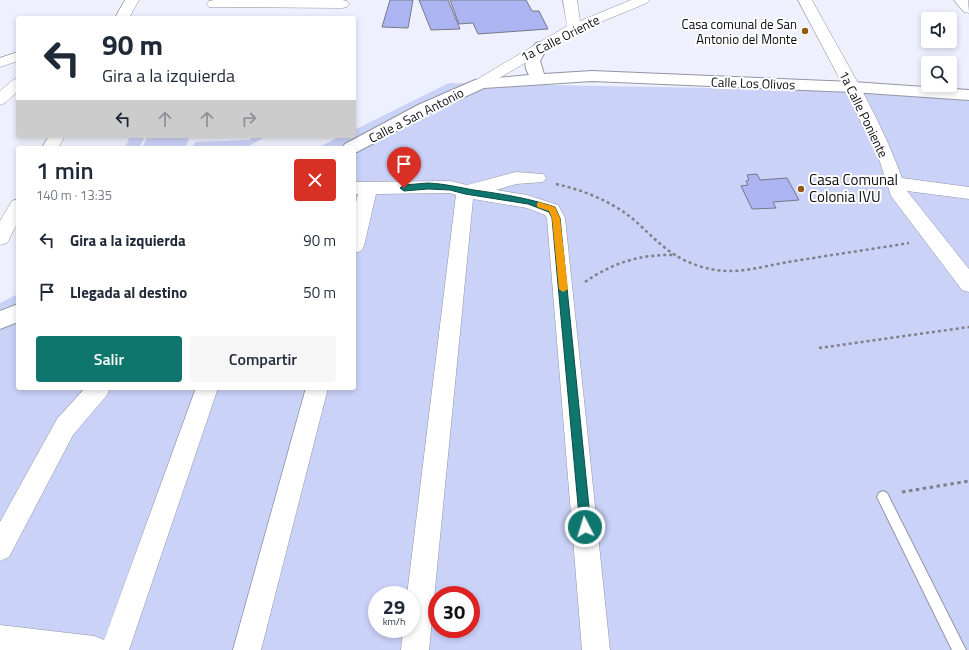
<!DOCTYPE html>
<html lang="es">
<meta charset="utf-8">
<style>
:root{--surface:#fff;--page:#f6f6f7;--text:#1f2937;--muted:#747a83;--accent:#0f766e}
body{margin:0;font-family:"Titillium Web",sans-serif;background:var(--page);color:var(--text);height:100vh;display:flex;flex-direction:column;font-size:15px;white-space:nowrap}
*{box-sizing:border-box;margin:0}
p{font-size:13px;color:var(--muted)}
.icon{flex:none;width:22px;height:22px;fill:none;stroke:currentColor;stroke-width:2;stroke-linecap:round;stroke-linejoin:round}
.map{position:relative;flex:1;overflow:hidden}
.drawer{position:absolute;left:16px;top:146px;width:340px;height:244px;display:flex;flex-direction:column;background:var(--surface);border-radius:4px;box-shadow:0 2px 6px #0003}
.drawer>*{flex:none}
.guide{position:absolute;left:16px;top:16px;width:340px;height:122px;border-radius:4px;box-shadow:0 2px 6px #0003;background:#fff;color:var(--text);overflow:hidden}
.controls{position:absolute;left:921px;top:12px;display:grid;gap:8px}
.controls a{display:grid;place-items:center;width:36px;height:36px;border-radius:4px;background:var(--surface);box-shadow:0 2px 6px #0003;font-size:20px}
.speed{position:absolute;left:368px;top:586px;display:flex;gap:8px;font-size:20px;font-weight:700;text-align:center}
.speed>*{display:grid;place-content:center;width:52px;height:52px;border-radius:50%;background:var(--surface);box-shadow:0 2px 6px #0003;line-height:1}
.speed small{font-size:10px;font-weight:400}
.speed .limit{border:6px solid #d22;background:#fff;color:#111}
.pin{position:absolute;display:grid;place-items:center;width:34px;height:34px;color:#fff;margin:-41px -17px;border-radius:50% 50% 50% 0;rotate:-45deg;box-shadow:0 0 4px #0007}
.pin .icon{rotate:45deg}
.me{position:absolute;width:44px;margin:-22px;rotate:355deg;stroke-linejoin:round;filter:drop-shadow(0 0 3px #0008)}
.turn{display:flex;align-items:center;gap:14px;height:84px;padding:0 20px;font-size:18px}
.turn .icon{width:52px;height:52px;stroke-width:2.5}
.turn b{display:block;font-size:28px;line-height:34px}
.lanes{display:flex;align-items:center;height:38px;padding:0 20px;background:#0003;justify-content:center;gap:20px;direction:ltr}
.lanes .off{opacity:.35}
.round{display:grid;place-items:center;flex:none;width:42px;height:42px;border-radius:4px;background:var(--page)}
.overview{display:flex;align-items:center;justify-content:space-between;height:68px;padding:0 20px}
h1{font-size:24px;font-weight:600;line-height:30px}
.button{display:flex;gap:8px;margin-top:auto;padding:8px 20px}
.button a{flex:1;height:46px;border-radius:4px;background:var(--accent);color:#fff;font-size:16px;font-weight:600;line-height:46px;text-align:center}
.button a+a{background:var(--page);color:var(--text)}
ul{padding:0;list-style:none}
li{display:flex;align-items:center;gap:12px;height:52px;padding:0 20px}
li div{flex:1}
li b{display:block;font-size:15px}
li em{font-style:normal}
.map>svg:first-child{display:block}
.green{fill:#cbd2f8;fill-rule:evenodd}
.building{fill:#acb5f2;stroke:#767887}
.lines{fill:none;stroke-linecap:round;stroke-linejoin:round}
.service-casing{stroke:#9295a4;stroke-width:2}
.minor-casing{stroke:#9295a4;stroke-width:1}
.tertiary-casing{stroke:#9295a4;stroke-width:2}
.path-far1{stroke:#7f818a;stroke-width:2.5;stroke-dasharray:3 3;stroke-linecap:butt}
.path{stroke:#7f818a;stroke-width:3;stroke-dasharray:3.5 3.5;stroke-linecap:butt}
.service{fill:#fff;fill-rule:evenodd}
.minor{fill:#fff;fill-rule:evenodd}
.tertiary{fill:#fff;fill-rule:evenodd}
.route{fill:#0f766e;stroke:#0a4d48}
.slow{fill:#f59e0b}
.poi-dot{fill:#905a10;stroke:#fff;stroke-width:1.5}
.labels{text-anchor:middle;stroke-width:4;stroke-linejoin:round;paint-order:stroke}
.far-poi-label{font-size:13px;fill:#0b0c11;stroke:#fff;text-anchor:end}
.far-street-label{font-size:13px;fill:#0b0c11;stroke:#fff}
.poi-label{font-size:15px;fill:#0b0c11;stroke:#fff;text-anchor:start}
</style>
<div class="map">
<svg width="969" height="650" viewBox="0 0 969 650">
<rect width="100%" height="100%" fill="#eef0fe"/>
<g class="green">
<path d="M449,83L969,93V650H0V303L18,294V388H354V148H317L341,136H354V130ZM377,595H411V629H377ZM437,595H471V629H437Z"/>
<polygon points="130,136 145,136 139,148 125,148"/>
<polygon points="148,136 190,136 185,148 142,148"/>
<polygon points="252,136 267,136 245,148 192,148 195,142 250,140"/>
</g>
<g class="building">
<polygon points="390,0 413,0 408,28 382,27"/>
<polygon points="419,0 448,0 460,29 431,30"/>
<polygon points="450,0 526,0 532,11 539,11 548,29 478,34 473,23 459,24"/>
<polygon points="757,174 760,180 787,178 799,200 773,202 776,208 752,209 741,186 748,185 746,181 749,180 747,175"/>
</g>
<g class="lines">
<g class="service-casing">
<polygon id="service" points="883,491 887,493 966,650 952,650 879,501 877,497 879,493"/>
</g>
<g class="minor-casing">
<g id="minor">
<polygon points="125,0 139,0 129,18 115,18"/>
<polygon points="214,0 342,0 347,1 349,4 347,7 342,8 209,7 207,4 209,1"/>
<polygon points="563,0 577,0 580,21 631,0 649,0 647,3 579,31 486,86 476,86 473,83 476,80 567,26"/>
<path d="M798,0H812C843,58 880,116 902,178L969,187V199L907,191L969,269V292L962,290L891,196L879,159L844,87Z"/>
<polygon points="954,0 968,0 969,13 964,12"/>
<polygon points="18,52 18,61 0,67 0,58"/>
<polygon points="18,78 18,91 5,103 0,105 0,91 13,80"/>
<polygon points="49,136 65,136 58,148 42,148"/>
<polygon points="516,172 543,174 546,178 543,182 516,184 496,190 527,195 558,205 565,218 610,650 582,650 547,218 545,215 527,208 473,199 429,650 401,650 403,629 411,629 411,595 407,595 456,195 450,193 376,194 364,246 361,251 354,253 354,211 358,194 354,194 354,182 450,181 467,185"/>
<polygon points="18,199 18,222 7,243 0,245 0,221 12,201"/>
<polygon points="85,388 110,388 107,395 73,435 9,557 0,561 0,522 57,419"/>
<polygon points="196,388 218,388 129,650 0,650 0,625 94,636 104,640"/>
<polygon points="306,388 328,388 261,650 233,650"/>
</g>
</g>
<g class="tertiary-casing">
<g id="tertiary">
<path d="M541,42L546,43L548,46L540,61L544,74L592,71L852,82L969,90V100L852,92L592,81L484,88L430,113L357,152L354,153V148H342L345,144L418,105L475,80L529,75C521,62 528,54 536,43Z"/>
<polygon points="18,304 18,322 0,329 0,311"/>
</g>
</g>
<g class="path-far1">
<path d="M556,184C583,190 611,201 633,219C649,233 663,249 682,259C728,282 755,266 801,260C837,254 873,249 909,243"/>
<path d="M585,282C614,262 641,254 676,255"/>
<polyline points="819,348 969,327"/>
</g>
<polyline class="path" points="902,492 969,481"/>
<use href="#service" class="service"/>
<use href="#minor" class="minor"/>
<use href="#tertiary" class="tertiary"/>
</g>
<path class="route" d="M428,183C446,184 457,187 474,190C502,194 528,198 555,207L560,218L591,527L589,531L585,533L581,531L580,527L552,218L549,212L528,204L465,194L450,190L428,189L404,191L400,188L404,185Z"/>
<polygon class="slow" points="539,202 555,207 560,218 568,289 563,292 559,289 552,218 549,211 537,207 537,203"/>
<g class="poi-dot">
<circle cx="805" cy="31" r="4"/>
<circle cx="801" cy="189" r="4"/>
</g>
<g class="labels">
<g class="far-poi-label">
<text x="797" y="29">Casa comunal de San<tspan x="797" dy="15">Antonio del Monte</tspan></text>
</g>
<g class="far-street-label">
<text transform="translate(560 38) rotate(-27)" y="5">1a Calle Oriente</text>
<text transform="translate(753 83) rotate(2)" y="5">Calle Los Olivos</text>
<text transform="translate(864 114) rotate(64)" y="5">1a Calle Poniente</text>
<text transform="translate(416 115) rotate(-27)" y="5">Calle a San Antonio</text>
</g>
<g class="poi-label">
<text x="809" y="185">Casa Comunal<tspan x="809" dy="17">Colonia IVU</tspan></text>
</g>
</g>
</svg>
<div class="controls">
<a><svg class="icon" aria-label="sound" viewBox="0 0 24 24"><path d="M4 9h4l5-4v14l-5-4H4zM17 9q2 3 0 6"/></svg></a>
<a><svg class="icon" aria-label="search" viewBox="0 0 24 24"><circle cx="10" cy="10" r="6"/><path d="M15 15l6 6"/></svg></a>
</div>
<div class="speed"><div>29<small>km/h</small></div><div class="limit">30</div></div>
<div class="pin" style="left:404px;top:188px;background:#d93025"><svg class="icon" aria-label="arrive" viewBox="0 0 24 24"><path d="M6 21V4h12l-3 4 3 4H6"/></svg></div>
<svg class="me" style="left:585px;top:527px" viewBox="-20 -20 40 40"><circle r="17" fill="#0f766e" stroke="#fff" stroke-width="3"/><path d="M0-11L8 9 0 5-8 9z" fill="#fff"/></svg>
<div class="guide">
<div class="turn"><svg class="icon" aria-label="left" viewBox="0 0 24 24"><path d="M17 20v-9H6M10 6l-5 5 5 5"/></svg><div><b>90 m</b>Gira a la izquierda</div></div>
<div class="lanes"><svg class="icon" aria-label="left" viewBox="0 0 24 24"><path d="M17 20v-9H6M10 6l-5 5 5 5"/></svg><svg class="icon off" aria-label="ahead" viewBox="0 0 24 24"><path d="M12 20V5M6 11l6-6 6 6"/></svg><svg class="icon off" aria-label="ahead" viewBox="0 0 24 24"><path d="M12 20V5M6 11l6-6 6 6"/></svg><svg class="icon off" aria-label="right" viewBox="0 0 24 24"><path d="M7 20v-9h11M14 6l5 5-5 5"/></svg></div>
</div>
<section class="drawer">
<div class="overview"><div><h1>1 min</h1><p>140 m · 13:35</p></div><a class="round" style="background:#d93025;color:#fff"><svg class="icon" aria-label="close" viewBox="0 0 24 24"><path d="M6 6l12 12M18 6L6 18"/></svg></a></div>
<ul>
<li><svg class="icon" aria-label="left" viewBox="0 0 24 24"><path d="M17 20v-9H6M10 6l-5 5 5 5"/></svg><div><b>Gira a la izquierda</b></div><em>90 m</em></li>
<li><svg class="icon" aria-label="arrive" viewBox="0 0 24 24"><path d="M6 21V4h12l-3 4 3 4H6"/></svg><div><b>Llegada al destino</b></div><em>50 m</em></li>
</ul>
<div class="button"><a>Salir</a><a>Compartir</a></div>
</section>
</div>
